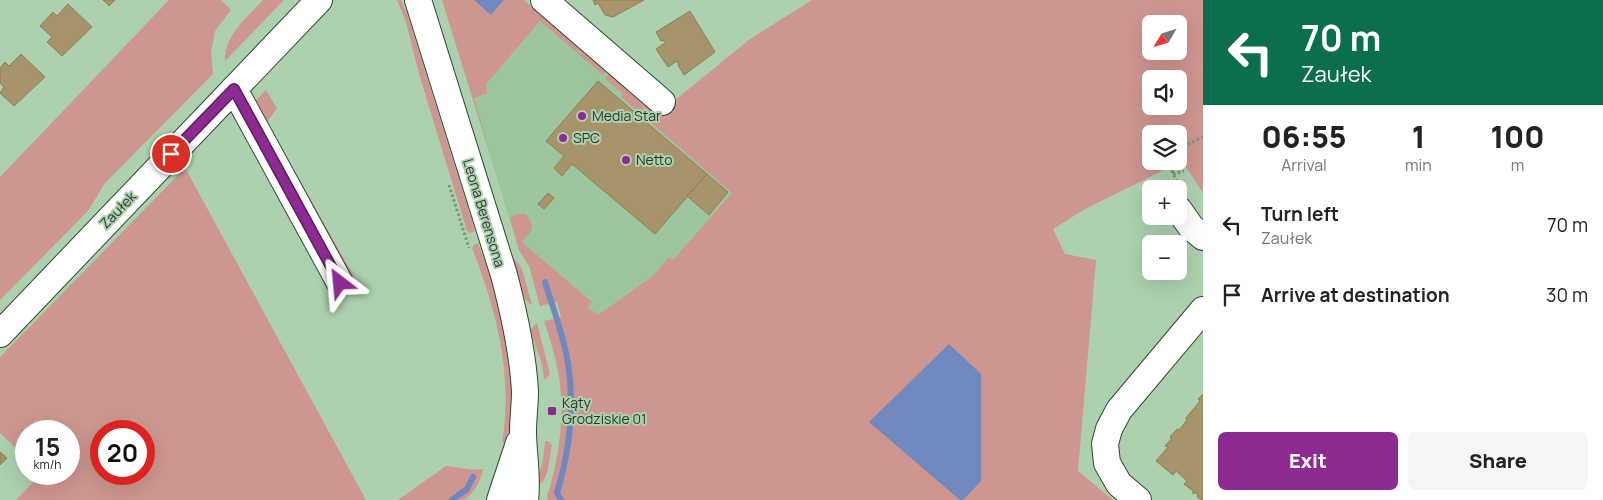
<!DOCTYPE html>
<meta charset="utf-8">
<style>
:root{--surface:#fff;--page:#f6f6f6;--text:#222;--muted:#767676;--accent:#8d2b93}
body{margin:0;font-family:Manrope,sans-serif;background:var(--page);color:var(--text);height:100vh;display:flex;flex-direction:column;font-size:19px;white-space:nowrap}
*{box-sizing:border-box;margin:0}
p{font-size:16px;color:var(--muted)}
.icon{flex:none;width:28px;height:28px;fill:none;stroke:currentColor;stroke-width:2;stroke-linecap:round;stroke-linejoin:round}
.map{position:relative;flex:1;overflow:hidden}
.sheet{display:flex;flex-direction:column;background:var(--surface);width:400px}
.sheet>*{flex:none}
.guide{background:#0b6e4f;color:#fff;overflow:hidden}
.needle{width:32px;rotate:232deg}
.tools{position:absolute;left:1142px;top:15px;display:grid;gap:10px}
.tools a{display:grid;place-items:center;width:45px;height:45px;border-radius:8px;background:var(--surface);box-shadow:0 5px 20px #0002;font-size:25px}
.speed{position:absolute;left:15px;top:420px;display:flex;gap:10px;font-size:25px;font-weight:700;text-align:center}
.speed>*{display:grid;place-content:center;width:65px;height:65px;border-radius:50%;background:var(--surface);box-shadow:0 5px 20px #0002;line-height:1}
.speed small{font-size:12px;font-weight:400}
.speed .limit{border:8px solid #d22;background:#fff;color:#111}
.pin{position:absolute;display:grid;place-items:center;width:42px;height:42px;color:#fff;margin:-21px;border:2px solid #fff;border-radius:50%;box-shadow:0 1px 5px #0007}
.me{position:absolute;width:55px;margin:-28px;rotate:331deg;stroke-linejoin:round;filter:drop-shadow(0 0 4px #0008)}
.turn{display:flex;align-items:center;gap:18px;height:105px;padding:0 15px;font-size:22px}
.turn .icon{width:65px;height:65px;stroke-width:2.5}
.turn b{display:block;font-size:35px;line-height:42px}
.eta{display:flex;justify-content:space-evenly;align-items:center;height:85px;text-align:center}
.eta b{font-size:30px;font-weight:800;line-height:35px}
.button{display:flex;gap:10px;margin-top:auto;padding:10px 15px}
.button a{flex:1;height:58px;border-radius:8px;background:var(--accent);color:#fff;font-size:20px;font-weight:800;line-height:58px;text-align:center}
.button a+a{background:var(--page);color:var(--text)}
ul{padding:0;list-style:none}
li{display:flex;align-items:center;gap:15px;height:70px;padding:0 15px}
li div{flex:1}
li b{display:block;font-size:19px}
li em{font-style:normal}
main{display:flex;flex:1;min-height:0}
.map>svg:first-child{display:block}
.built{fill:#9dc69e}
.green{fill:#ce9690;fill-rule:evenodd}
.water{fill:#7088be}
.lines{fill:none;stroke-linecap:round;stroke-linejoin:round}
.stream{stroke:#7088be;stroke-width:6}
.building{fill:#a7946a;stroke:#907d55}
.minor-casing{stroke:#2c4b2e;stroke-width:28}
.path{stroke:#7b977c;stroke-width:3;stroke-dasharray:2.5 2.5;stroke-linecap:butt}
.minor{stroke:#fff;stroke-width:26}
.route-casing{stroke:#5c1c60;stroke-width:12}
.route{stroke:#8d2b93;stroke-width:9}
.poi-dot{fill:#8d2b93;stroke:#add1ae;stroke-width:2}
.labels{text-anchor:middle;stroke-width:4;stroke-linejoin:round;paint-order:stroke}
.poi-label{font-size:14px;fill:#2b392b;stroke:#add1ae;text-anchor:start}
.street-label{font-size:14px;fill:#2b392b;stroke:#add1ae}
</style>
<main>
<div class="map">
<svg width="1203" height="500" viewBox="0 0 1203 500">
<rect width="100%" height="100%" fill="#add1ae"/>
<polygon class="built" points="442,0 520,0 607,71 753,205 597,318 519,250"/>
<g class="green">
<polygon points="169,0 221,0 231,10 215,31 211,52 213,74 105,183 88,211 0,300 0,177"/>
<path d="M263,0H284L225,61C224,36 247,17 263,0Z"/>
<polygon points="397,0 401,0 407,13 475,231 470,233 467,231 419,74 406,22"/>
<polygon points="442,0 474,0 491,15 504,0 524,0 607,71 603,75 540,21 486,84 487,93 474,98 491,157"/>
<path d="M812,0H1203V193L1186,167L1179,170L1176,164L1085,209L1053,229L1065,254L1096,260L1078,471L1113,500H548L547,497C559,458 565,418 559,377C556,358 550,339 544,321L561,317L557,302L540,306L529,266L519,250L510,218L516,214H526C536,230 533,228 522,242L592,302L588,307L598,315L653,276L669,257L673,260L732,193L621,97L623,94L605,79L609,73L658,114L750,39ZM1151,24H1179V51H1151ZM1151,79H1179V106H1151ZM1151,134H1179V161H1151Z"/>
<polygon points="266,90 277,108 267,122 362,291 357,293 314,217 253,103"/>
<path d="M185,168L189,175L366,500H16L41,474H69V431H26V458L0,433V357ZM101,431H144V474H101Z"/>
<path d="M478,243L496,291L513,377L511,432L502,444C513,374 497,312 472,248L474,245Z"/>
<path d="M515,259L522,269L532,305C518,296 516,275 512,260Z"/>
<polygon points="537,323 550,374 546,379 544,379 542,364 530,330"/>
<path d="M545,441H548L552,445C550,454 549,474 543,481C541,485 540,484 536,484L543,460Z"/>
<path d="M446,466C462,467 467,471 483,469C480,482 475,492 464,500H398Z"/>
</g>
<g class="water">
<polygon points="474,0 504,0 491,15"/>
<polygon points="949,344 981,374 981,481 963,500 960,500 869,422"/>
</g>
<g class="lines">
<g class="stream">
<path d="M545,282C553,308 564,337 568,363C575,408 570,450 557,493L561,500"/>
<polyline points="452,500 467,489 473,477"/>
</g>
</g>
<g class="building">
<polygon points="103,0 115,0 109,6"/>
<polygon points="593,0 644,0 613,17 605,15 598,3 595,5"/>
<polygon points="68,4 92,27 62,56 47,42 52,37 40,26 53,12 57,16"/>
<polygon points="690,11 715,52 684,75 678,65 679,65 677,61 668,67 656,49 665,43 663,40 661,41 656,32"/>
<polygon points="21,54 45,77 14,106 0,93 4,87 0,83 0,68 5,62 9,66"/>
<polygon points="598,81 707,174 655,234 572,164 562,176 554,168 564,156 546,141"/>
<polygon points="707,174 728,192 709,215 687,196"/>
<polygon points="548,193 554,198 544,209 538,204"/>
<polygon points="1203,394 1203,500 1201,500 1197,497 1198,495 1194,492 1193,494 1193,491 1184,484 1187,481 1176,471 1173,475 1156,461 1168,447 1165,446 1172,438 1170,437 1177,429 1179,430 1187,420 1186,418 1200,401 1198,399"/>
<polygon points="0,452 7,458 0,465"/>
</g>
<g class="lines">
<g class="minor-casing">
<g id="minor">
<path d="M418,0L504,275C514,313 523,352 525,392C525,405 523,418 523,431C523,454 528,476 525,500"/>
<polyline points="544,0 662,102"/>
<polyline points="234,89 340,283"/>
<polyline points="1179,210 1191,227 1203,237"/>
<polyline points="0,334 319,0"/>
<polyline points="500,500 519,443"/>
<polyline points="1138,500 1119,484 1107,463 1105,444 1109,429 1119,410 1203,310"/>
</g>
</g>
<g class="path">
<polyline points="1179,149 1203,137"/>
<polyline points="1169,161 1173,174 1181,187"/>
<polyline points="1173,174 1184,171"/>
<polyline points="449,185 469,248"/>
</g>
<use href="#minor" class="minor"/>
</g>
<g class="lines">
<g class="route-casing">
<polyline id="route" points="171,154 234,89 340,283"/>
</g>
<use href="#route" class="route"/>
</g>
<g class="poi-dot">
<circle cx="582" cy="116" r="5"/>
<circle cx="563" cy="138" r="5"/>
<circle cx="626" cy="160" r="5"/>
<rect x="547" y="406" width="10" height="10" rx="2.5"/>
</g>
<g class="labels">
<g class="poi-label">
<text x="592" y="121">Media Star</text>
<text x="573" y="143">SPC</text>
<text x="636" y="165">Netto</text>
<text x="562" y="408">Kąty<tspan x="562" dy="16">Grodziskie 01</tspan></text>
</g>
<g class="street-label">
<text transform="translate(118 210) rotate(-46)" y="5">Zaułek</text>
<text transform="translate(484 213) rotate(73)" y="5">Leona Berensona</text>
</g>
</g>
</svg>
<div class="tools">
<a><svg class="needle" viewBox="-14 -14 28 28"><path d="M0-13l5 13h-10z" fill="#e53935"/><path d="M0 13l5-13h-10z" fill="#767676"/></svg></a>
<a><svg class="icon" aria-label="sound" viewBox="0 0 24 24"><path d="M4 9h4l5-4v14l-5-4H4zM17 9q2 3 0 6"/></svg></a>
<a><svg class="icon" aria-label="layers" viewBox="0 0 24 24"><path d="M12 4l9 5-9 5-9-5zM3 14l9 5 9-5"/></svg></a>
<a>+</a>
<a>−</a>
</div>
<div class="speed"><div>15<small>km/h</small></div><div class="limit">20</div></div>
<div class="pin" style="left:171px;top:154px;background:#d93025"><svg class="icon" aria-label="arrive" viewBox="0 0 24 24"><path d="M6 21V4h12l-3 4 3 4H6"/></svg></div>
<svg class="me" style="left:340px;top:283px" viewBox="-20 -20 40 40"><path d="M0-17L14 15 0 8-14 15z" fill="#8d2b93" stroke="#fff" stroke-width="4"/></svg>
</div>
<section class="sheet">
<div class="guide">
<div class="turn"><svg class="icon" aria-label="left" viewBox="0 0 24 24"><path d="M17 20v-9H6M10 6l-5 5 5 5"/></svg><div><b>70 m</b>Zaułek</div></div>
</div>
<div class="eta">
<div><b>06:55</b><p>Arrival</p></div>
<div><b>1</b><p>min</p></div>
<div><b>100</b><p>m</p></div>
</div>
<ul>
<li><svg class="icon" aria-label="left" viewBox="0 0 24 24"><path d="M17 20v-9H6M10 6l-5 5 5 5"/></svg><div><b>Turn left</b><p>Zaułek</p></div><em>70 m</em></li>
<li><svg class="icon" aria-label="arrive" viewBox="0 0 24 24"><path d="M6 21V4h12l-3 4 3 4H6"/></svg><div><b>Arrive at destination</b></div><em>30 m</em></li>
</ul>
<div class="button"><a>Exit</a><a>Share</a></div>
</section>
</main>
